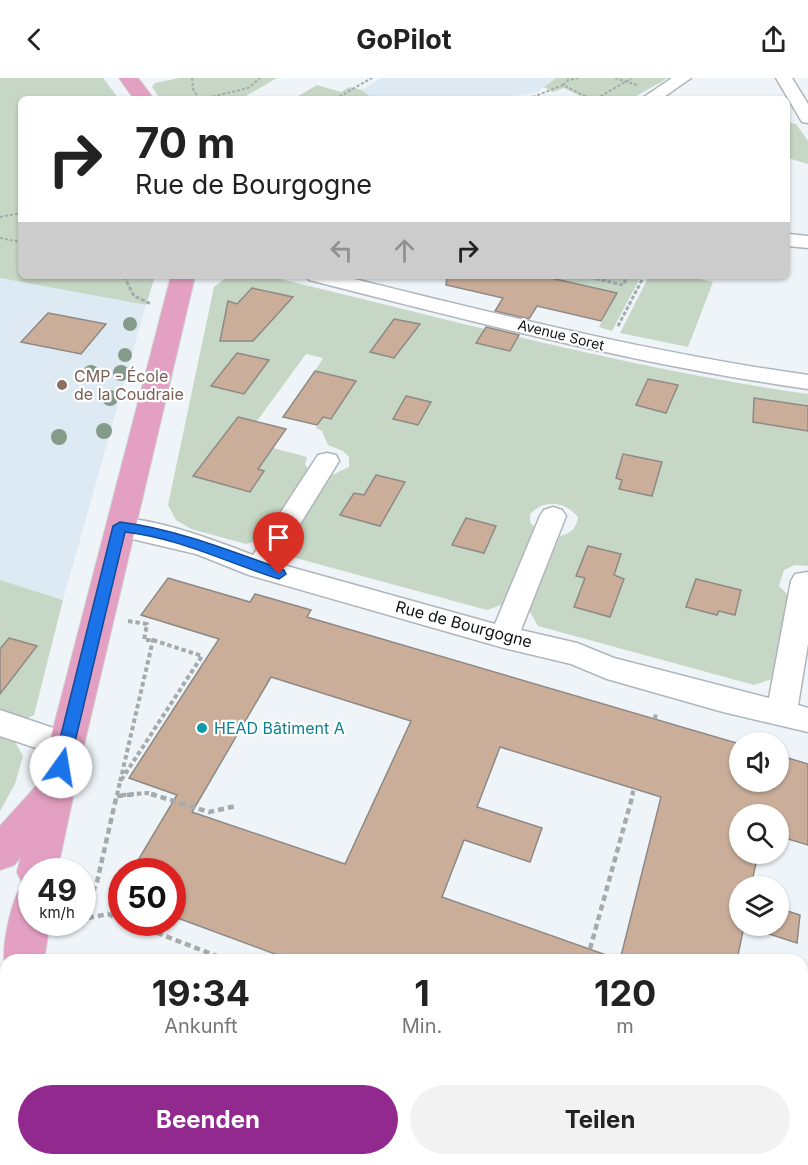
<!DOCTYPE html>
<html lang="de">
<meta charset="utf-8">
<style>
:root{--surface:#fff;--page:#f2f2f2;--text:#222;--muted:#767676;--accent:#92298e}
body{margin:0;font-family:Inter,sans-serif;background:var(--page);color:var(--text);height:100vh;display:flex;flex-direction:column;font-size:22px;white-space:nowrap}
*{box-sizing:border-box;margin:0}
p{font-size:20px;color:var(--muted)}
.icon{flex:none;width:33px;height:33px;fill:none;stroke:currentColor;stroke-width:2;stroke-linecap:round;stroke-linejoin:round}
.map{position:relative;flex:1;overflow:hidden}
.drawer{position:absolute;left:0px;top:876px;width:808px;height:212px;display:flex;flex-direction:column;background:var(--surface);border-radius:18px 18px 0 0;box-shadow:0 2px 4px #0004}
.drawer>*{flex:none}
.banner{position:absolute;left:18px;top:18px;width:772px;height:183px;border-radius:9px;box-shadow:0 2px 4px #0004;background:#fff;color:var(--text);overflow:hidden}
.buttons{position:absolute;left:729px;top:654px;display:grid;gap:12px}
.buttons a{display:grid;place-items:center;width:60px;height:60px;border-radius:50%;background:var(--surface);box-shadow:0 2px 4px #0004;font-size:30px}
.speed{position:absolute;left:18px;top:780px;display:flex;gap:12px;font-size:30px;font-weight:700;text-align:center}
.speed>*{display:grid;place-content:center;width:78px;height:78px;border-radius:50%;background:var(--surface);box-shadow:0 2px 4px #0004;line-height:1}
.speed small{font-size:15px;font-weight:400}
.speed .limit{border:9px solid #d22;background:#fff;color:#111}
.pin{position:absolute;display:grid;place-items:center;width:51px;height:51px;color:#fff;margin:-62px -26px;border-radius:50% 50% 50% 0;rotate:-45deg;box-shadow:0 0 6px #0007}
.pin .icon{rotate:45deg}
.me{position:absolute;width:66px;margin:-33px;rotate:13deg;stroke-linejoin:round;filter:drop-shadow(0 0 4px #0008)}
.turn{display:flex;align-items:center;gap:21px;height:126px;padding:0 18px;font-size:27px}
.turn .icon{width:78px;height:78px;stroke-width:2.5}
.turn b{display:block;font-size:42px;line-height:51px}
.lanes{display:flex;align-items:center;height:57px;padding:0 18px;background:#0003;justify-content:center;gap:30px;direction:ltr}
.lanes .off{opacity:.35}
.eta{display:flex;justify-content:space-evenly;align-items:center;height:102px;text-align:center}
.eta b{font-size:36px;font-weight:700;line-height:42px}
.cta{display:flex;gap:12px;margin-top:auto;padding:12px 18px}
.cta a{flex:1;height:69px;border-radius:36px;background:var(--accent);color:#fff;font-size:24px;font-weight:700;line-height:69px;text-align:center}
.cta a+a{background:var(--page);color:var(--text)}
header{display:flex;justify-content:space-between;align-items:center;height:78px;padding:0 18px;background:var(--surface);font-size:27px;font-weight:700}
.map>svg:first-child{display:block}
.built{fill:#ddeaf3}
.green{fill:#c6d8c5}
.building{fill:#caae9a;stroke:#8e8985;stroke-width:1.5;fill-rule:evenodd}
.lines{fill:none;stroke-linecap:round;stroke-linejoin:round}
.minor-casing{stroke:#afb5b9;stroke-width:3}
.major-casing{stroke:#cfd0d0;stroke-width:2}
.path-far3{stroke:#a5aaad;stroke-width:2;stroke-dasharray:3 2;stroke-linecap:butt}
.path-far2{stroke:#a5aaad;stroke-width:3;stroke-dasharray:4 2;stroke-linecap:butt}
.path-far1{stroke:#a5aaad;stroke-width:4;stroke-dasharray:4.5 3;stroke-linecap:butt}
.path{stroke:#a5aaad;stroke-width:4.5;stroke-dasharray:6 4;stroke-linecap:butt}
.minor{fill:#fff;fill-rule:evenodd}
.major{fill:#e4a0c2;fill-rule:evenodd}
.tree{fill:#849b89}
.route{fill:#1a73e8;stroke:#114b97;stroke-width:1.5}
.education-dot{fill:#8d6e63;stroke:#fff;stroke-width:2}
.culture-dot{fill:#0f9aa8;stroke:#fff;stroke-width:2}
.labels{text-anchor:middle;stroke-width:4.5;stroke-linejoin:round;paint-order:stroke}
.far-street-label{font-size:14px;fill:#101213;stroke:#fff}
.education-label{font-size:16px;fill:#785e54;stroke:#fff;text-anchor:start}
.street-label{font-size:16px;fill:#101213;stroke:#fff}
.culture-label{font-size:16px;fill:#0d838f;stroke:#fff;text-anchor:start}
</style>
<header><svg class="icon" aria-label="back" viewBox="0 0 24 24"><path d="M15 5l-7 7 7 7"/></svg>GoPilot<svg class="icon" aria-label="share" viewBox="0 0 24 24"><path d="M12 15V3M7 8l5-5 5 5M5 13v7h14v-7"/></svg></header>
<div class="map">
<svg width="808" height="1087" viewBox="0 0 808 1087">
<rect width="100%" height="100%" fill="#eef4f8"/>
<g class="built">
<polygon points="381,0 556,0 536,15 482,21 373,21 362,12"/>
<polygon points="0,200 146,227 63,522 0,502"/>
</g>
<g class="green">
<polygon points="0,0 103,0 119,21 21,21 21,198 155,198 146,227 0,200"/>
<polygon points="179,0 277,0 241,21 160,21 152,9 155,5"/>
<polygon points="556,0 668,0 631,21 586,21 564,10 553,14 544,9"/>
<polygon points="317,7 341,14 349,9 362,12 373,21 293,21"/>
<polygon points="788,44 796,46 808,63 808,86 788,80"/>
<path d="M228,198H268C447,241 626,290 808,316V488L795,487L784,492L779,508L789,518L772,601L754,607L538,548L529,532L560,458C571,455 576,451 578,439C565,423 544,421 530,436V444L537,452L504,526L487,532L292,479L289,465L330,398L349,389V379L343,373L328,367L322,353L316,350L323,339L331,341L348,302L315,293L323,280L306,276L243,362L307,379L305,386L309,393L266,460L246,466L191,451L176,442L168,427L214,209Z"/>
<polygon points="542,198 641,198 612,253 599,249 616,215"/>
<polygon points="649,198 688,198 713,204 688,269 620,255"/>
<polygon points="0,502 63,522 34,637 20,644 0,637"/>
<polygon points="0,658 14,662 23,678 15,706 0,733"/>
</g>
<g class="building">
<polygon points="447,198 542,198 617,215 601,243 537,228 529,241 495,233 503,220 446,207"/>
<polygon points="252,210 293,219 253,263 220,263 228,223 237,226"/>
<polygon points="48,235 106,246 81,276 21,264"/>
<polygon points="394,241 420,246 394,280 370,274"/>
<polygon points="486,249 494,251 519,257 510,273 476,265"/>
<polygon points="237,275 269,282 244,316 211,308"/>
<polygon points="315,293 356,303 331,341 323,339 317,347 283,339"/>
<polygon points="648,301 678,307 666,335 636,327"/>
<polygon points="406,318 431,324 418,347 393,341"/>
<polygon points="754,320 808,328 808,353 753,344"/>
<polygon points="238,339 286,351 258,391 264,393 250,414 193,398"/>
<polygon points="623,376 662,384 652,418 619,411 622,402 616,400"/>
<polygon points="376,397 405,404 380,448 340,437 354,415 364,417"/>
<polygon points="466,440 496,448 484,475 452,467"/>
<polygon points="588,468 621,476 614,497 624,501 610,539 574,529 585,500 576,498"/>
<path d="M168,500L250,524L255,516L311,532L307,539L740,666V704H778V677L808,686V767L778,758V736H740V776H758L751,808H740V848H778V830L800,837L797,865L744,848L737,882H620L661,719L500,669L477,729L542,750L530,784L464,762L442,819L612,879V882H291L172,838V794H131L177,717L129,700L219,561L141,537ZM271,599L411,643L345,786L192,734Z"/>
<polygon points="696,501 741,512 735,537 719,533 717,537 686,529"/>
<polygon points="9,560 37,568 0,616 0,571"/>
</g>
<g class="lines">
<g class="minor-casing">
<g id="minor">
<polygon points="672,0 691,0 661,21 641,21"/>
<polygon points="776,0 792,0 808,26 808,45 802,44"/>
<polygon points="788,156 808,158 808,170 788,168"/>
<path d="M306,198H342C497,236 650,275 808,297V311C639,287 474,244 309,202Z"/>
<path d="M327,375L336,377L339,383L276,485L495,546L540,438L544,432L553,429L562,432L566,438L521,552L577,565L614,580L769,620L791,503L795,496L808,494V566L798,627L808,630V654L723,634L607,601L571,586L504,570L249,497L196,476L111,456L107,449L111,442C142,434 222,465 253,477L318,377Z"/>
<polygon points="0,632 77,658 82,667 77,676 66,680 0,658"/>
<polygon points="6,901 6,946 0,948 0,903"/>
<polygon points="6,1007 6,1048 0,1051 0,1010"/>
<polygon points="62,1082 103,1082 101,1087 60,1087"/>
</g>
</g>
<g class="major-casing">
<g id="major">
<polygon points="119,0 138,0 154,21 134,21"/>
<path d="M171,198H195L84,667L57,794H32V844H50L44,882H6V891C0,874 10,831 18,814L30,809L23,807L17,794L21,779L14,787L0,792V748L39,705Z"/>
<polygon points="455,1082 513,1082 516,1087 457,1087"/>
</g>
</g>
<g class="path-far3">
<polyline points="192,0 193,11 199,21"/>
<polyline points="615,0 637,7"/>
<polyline points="563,7 568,2 578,0"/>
<polyline points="203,21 248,10 260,0"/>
<polyline points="335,21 372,0"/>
<polyline points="528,21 563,7 591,21"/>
<polyline points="596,21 632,0"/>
<polyline points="0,139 21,135"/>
<polyline points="0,160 21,164"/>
</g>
<g class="path-far2">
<polyline points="124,198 134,218 151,226"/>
<polyline points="584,198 623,207 628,198"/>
<polyline points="618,248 644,198"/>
</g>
<g class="path-far1">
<polyline points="128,543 147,546 144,562 153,562"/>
<polygon points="153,562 202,578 120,704"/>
<polyline points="655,641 656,634"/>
<polyline points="117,717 120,704"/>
<polyline points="122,717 148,715 156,717"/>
<polyline points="632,717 634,711"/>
</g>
<g class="path">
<polyline points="151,716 209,734 236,728"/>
<polyline points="117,718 138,716"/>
<polyline points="85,832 97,804 117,716"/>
<polyline points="88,840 108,836 122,842"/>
<polyline points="129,844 227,882"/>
<polyline points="590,871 633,716"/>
</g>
<use href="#minor" class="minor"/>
<use href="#major" class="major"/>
</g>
<g class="tree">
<circle cx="130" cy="246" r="7"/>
<circle cx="125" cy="277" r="7"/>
<circle cx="91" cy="295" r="8"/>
<circle cx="121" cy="295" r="8"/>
<circle cx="110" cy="320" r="8"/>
<circle cx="104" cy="353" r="8"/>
<circle cx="59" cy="359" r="8"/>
</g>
<path class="route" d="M120,444C176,451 231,473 284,492L286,496L279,501C228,485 179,460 125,454L69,689L66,693L61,695L56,693L53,689L113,448Z"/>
<circle class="education-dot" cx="62" cy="307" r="6"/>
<circle class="culture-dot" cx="202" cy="650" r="6"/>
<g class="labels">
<g class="far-street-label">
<text transform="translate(561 257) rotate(14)" y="5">Avenue Soret</text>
</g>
<g class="education-label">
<text x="74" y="304">CMP - École<tspan x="74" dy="18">de la Coudraie</tspan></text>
</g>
<g class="street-label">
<text transform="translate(464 546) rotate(15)" y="6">Rue de Bourgogne</text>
</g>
<g class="culture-label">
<text x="214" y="656">HEAD Bâtiment A</text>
</g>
</g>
</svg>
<div class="buttons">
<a><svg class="icon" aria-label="sound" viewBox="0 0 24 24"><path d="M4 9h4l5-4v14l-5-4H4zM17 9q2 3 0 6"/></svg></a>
<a><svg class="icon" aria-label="search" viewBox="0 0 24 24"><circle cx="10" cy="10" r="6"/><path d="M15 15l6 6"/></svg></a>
<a><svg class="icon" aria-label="layers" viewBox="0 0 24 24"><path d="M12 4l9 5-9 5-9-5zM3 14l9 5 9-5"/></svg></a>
</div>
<div class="speed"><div>49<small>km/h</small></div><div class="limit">50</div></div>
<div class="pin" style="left:279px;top:496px;background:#d93025"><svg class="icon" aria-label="arrive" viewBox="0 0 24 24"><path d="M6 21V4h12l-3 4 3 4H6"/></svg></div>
<svg class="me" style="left:61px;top:689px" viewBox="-20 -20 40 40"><circle r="19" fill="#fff"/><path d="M0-13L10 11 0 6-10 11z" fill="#1a73e8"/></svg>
<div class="banner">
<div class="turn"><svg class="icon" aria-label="right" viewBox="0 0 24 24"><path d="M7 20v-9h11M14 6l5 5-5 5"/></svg><div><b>70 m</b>Rue de Bourgogne</div></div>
<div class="lanes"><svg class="icon off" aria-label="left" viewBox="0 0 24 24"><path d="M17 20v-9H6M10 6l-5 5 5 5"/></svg><svg class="icon off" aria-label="ahead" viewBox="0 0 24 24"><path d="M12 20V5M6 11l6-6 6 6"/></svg><svg class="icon" aria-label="right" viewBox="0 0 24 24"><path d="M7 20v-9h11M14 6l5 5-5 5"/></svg></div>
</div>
<section class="drawer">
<div class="eta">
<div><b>19:34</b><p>Ankunft</p></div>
<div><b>1</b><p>Min.</p></div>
<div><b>120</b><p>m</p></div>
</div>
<div class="cta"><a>Beenden</a><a>Teilen</a></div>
</section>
</div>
